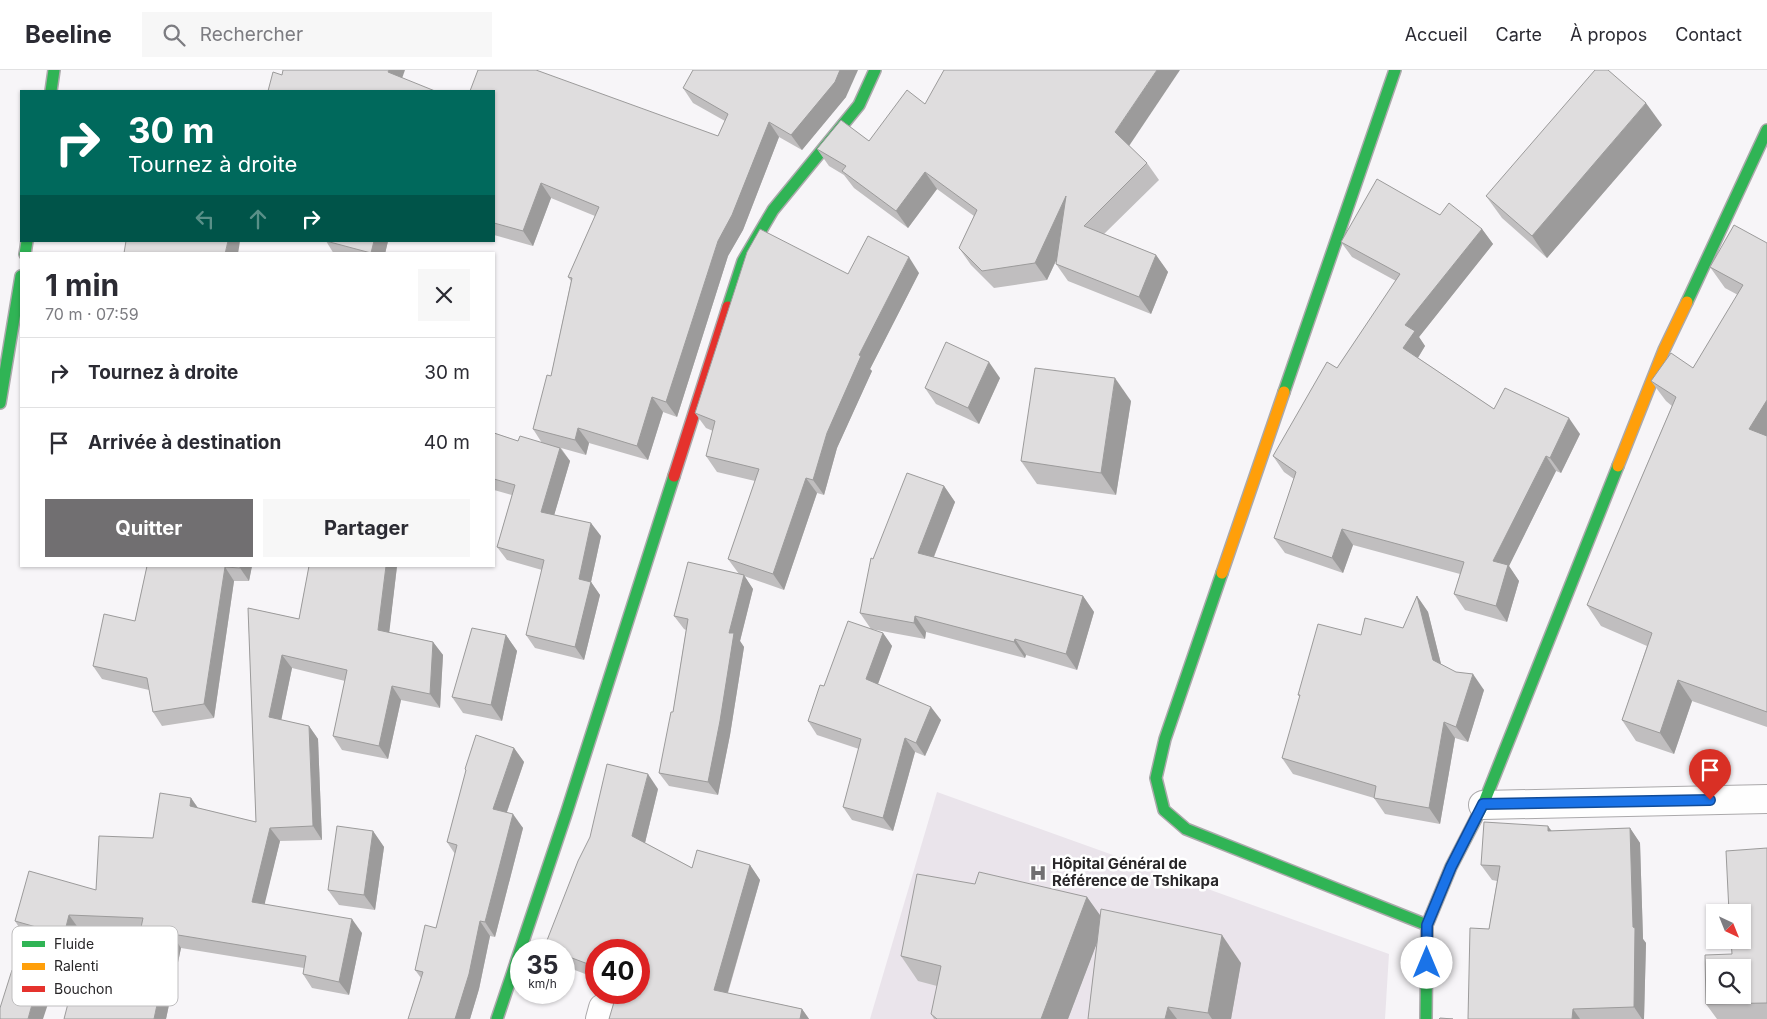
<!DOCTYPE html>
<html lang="fr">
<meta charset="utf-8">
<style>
:root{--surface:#fff;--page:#f7f7f7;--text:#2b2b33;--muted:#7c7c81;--line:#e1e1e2;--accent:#716f71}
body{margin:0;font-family:Inter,sans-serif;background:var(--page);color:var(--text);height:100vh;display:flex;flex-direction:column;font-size:19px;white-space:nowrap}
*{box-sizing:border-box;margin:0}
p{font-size:16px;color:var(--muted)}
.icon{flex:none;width:28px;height:28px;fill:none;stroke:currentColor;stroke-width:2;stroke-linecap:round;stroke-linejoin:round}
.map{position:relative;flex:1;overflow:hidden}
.details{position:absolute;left:20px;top:182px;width:475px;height:315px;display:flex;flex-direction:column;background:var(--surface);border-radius:0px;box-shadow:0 1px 4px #0004}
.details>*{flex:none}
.top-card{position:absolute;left:20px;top:20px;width:475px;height:152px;border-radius:0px;box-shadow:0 1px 4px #0004;background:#00695c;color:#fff;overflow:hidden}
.needle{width:32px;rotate:137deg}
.controls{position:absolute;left:1706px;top:834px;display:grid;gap:10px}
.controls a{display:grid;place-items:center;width:45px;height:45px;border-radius:0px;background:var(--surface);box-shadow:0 1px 4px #0004;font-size:25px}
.speed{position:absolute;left:510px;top:869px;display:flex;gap:10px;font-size:25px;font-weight:700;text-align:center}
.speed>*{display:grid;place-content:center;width:65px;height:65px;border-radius:50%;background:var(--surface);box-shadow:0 1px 4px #0004;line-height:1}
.speed small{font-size:12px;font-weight:400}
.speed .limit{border:8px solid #d22;background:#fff;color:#111}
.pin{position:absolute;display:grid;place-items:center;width:42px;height:42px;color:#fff;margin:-51px -21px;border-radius:50% 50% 50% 0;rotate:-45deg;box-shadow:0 0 5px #0007}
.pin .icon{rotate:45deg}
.me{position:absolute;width:55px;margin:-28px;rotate:0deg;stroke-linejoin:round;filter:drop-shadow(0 0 4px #0008)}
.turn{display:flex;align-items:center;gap:18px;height:105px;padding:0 25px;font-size:22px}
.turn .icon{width:65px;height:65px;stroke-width:2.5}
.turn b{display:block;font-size:35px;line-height:42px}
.lanes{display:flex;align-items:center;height:48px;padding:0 25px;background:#0003;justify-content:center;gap:25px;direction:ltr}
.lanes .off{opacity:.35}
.round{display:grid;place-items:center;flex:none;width:52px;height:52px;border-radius:0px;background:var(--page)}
.head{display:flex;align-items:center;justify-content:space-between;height:85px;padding:0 25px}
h1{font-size:30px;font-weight:700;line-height:38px}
.button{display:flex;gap:10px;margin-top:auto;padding:10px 25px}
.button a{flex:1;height:58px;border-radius:0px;background:var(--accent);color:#fff;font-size:20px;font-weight:700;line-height:58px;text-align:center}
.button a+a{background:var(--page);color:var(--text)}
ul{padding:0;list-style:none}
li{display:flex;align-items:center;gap:15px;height:70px;padding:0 25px;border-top:1px solid var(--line)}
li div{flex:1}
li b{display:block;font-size:19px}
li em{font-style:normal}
header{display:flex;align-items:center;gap:30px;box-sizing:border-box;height:70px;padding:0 25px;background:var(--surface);border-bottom:1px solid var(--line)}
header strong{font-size:24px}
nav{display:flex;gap:28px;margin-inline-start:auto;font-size:18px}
.search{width:350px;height:45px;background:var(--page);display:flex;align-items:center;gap:12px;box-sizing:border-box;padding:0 18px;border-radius:0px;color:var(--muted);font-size:19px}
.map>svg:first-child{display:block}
.built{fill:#eae4eb}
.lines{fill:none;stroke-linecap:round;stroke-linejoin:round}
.street-casing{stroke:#aba9ab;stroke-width:30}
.fast-casing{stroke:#aba9ab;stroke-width:14}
.slow-casing{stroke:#aba9ab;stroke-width:14}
.jam-casing{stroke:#aba9ab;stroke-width:14}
.street{stroke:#fefefe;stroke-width:28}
.fast{stroke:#30b455;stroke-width:11}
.slow{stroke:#ff9f0a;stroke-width:11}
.jam{stroke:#e5322d;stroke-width:11}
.wall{fill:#c0bebf}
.shaded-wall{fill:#9c9b9b}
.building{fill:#dfddde;stroke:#9c9b9b;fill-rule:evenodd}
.route-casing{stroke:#114b97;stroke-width:12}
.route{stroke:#1a73e8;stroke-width:9}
.labels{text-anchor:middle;stroke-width:5;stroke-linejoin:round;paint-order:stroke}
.poi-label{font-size:15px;font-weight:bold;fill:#292729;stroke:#fff;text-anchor:start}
.key{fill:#fff;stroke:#bfbebf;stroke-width:1}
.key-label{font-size:14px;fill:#292729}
</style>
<header>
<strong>Beeline</strong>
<div class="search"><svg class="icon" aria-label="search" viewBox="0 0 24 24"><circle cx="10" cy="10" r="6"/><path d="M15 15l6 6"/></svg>Rechercher</div>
<nav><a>Accueil</a><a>Carte</a><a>À propos</a><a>Contact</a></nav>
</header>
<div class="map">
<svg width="1767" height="949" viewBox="0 0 1767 949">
<rect width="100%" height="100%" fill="#f7f5f8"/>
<polygon class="built" points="937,722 1389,884 1385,949 870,949"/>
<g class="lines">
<g class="street-casing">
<g id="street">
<polyline points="1483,735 1767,729"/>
<polyline points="600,949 603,938"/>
</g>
</g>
<g class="fast-casing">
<g id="fast">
<polyline points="51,21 54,0"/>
<polyline points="25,184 27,171"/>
<polyline points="1687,232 1767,60"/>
<polyline points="728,237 743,191 773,140 859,35 875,0"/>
<polyline points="1284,322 1395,0"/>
<polyline points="0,333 21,206"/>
<polyline points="1222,503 1165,669 1156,708 1164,740 1186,759 1427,855"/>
<polyline points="497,949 567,741 674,406"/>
<polyline points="1426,949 1427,855 1451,797 1483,735 1618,396"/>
</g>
</g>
<g class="slow-casing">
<g id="slow">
<polyline points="1618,396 1664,280 1687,232"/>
<polyline points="1222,503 1284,322"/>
</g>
</g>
<g class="jam-casing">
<polyline id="jam" points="674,406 728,237"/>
</g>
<use href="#street" class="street"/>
<use href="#fast" class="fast"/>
<use href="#slow" class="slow"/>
<use href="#jam" class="jam"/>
</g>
<g class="wall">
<polygon points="683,18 846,27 802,80 779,67 743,160 728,186 677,347 663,342 648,390 589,373 586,385 561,378 570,391 554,445 601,466 591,512 600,525 584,590 535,578 526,565 542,500 507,490 497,477 512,425 494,420 494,363 518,371 542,373 533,359 551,306 571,211 568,207 595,146 551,128 533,176 494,165 494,21 718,66 725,51 693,33"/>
<polygon points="925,34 1129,76 1147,93 1159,110 1104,164 1156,185 1168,202 1151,244 1068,211 1056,194 1057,189 1047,210 994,218 971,195 959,178 974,146 937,119 908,158 854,118 844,105 829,96 817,79 869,71"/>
<polygon points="1662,55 1547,188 1502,148 1486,126"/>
<polygon points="1440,145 1482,159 1493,174 1419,267 1425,276 1418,288 1494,339 1580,364 1561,403 1556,401 1509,496 1519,511 1507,552 1465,540 1454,524 1460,504 1353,475 1343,503 1285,483 1274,468 1294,409 1284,402 1273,386 1337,298 1396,211 1352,187 1341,172"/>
<polygon points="326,171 388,171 385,184 334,184"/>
<polygon points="1767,173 1767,657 1692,631 1674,684 1636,671 1622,650 1647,576 1601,556 1587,535 1672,336 1666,331 1651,311 1693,298 1738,225 1725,218 1710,197"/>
<polygon points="919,203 870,299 872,301 837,378 824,425 817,423 784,520 744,506 753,519 740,571 744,577 730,665 718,725 669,716 659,703 673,642 686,560 684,559 674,546 739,504 728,489 755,411 717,402 706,386 713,361 706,358 695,343 848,204"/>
<polygon points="1000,308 979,354 936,334 925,318"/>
<polygon points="1131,331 1116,425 1037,414 1021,391"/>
<polygon points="944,416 955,432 934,487 1083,526 1094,542 1077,600 1026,585 1025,588 926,562 925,569 871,559 860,543 873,489"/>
<polygon points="147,496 252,496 249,511 234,511 214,648 162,656 153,642 149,620 102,609 93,596 135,551"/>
<polygon points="309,496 397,496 389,562 433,572 443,585 440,638 401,630 388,689 342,680 333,666 345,611 292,598 281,650 309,656 318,669 322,770 280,771 264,834 362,863 349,925 312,918 303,904 304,898 181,878 166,949 64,949 127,924 140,861 79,859 73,878 24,865 15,851 96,820 153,768 191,728 198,738 256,752 248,538 299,549"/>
<polygon points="1417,526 1428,542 1441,594 1484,620 1468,672 1455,668 1440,754 1385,744 1374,728 1293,704 1282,688 1300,627 1298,625 1361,565 1403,558"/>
<polygon points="883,563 892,576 878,614 941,650 925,686 915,682 893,761 852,750 843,737 859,679 817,665 808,651 824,616"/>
<polygon points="506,565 517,581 502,651 463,643 452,627"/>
<polygon points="514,678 524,692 507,742 523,758 495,867 490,866 479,919 470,949 408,949 421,908 415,900 436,858 455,784 447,772 466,701 465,699"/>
<polygon points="658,719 645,773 692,798 750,795 760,810 728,923 802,939 809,949 609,949 639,922 596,880 596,908 564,896 564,880 546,880 544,878"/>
<polygon points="1630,758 1640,773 1643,869 1646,873 1644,949 1468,949 1489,859 1497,811 1492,810 1481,795 1552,761"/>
<polygon points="373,761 384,777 375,840 339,835 328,820"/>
<polygon points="1767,778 1767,949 1717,949 1706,934 1732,884"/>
<polygon points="975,814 1087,827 1100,846 1241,893 1231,949 1088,949 1097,872 1068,949 934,949 931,944 937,916 918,911 901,886"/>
</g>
<g class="shaded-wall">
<polygon points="389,0 405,0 399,17 388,2"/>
<polygon points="840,0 858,0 846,27 802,80 791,65"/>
<polygon points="1157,0 1180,0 1127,79 1115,62"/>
<polygon points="1646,33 1662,55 1547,188 1532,166"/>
<polygon points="769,52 779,67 743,160 728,186 677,347 666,332 718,171"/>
<polygon points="925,102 937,119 908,158 896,141"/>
<polygon points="541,113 551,128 533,176 523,161"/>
<polygon points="1066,126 1078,143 1047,210 1035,193"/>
<polygon points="1482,159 1493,174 1419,267 1425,276 1414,294 1403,278 1405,255"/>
<polygon points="228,171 240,171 238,184 225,184"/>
<polygon points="374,171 388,171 385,184 372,184 371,183"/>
<polygon points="1156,185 1168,202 1151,244 1139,227"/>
<polygon points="909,187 919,203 870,299 872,301 837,378 824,425 813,410 827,363 859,285"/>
<polygon points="989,292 1000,308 979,354 968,338"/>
<polygon points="1115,308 1131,331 1116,425 1101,403"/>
<polygon points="652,327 663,342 648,390 637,376"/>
<polygon points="1767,330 1767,375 1749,359"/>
<polygon points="1569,348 1580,364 1561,403 1550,388"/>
<polygon points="578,358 589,373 586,385 575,370"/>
<polygon points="560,378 570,391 551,456 541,442"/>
<polygon points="1546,386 1556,401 1509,496 1519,511 1507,552 1496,536 1493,491"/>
<polygon points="806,408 817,423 784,520 773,504"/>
<polygon points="944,416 955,432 929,499 918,483"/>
<polygon points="591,453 601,466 591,512 600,525 584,590 575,577 579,509"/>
<polygon points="1342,459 1353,475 1343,503 1332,488"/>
<polygon points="240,496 252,496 249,511 240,498"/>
<polygon points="386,496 397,496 388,573 378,560"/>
<polygon points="225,497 234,511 214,648 204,634"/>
<polygon points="744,505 753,519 740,571 744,577 730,665 718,725 708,712 729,563"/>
<polygon points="1083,526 1094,542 1077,600 1066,584"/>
<polygon points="1417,526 1428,542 1444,606 1433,590"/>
<polygon points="915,546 926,562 925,569 914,553"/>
<polygon points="883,563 892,576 875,622 866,609"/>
<polygon points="506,565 517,581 502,651 491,635"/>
<polygon points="1015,569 1026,585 1025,588 1014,572"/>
<polygon points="433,572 443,585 440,638 430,624"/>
<polygon points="282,585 292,598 279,661 269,647"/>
<polygon points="1473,604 1484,620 1468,672 1456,657"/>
<polygon points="1678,610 1692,631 1674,684 1660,663"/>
<polygon points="392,616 401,630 388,689 379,676"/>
<polygon points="931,637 941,650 925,686 916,673"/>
<polygon points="1444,652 1455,668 1440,754 1429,738"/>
<polygon points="309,656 318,669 322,770 313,756"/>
<polygon points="905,668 915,682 893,761 883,748"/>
<polygon points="514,678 524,692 503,753 493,739"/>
<polygon points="648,704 658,719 643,781 632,766"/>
<polygon points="191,728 200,741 190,736"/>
<polygon points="513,744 523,758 495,867 485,852"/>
<polygon points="1548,756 1559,771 1548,761"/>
<polygon points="270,758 280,771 262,845 252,832"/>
<polygon points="1630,758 1640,773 1643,869 1646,873 1644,949 1642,949 1634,937 1633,857"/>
<polygon points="373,761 384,777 375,840 364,825"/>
<polygon points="750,795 760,810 724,935 714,920"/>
<polygon points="1087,827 1105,852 1068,949 1041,949"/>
<polygon points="69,845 79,859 73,878 64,865"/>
<polygon points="352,849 362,863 349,925 339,912"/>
<polygon points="480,851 490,866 479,919 470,949 455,949"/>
<polygon points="172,864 181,878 166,949 154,949"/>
<polygon points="1222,865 1241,893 1231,949 1212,949 1208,943"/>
<polygon points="39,909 51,925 43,949 28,949"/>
<polygon points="1168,937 1177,949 1165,949"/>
<polygon points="802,939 809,949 800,949"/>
<polygon points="1573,939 1580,949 1572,949"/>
</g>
<g class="building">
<polygon points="283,0 389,0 388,2 435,21 268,21 273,2 282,5"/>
<polygon points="478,0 536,0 718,66 728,44 683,18 693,0 840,0 835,12 791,65 769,52 732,145 718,171 666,332 652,327 637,376 578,358 575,370 533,359 547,305 551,306 572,208 568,207 599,137 541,113 523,161 494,153 494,21 470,21"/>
<polygon points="944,0 1157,0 1115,62 1147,93 1084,156 1156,185 1139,227 1056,194 1066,126 1035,193 982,201 959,178 977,140 925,102 896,141 842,101 846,96 817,79 841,50 869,71 907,20 925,34"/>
<polygon points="1595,0 1608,0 1646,33 1532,166 1486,126"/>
<polygon points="1377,109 1440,145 1449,133 1482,159 1405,255 1415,261 1403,278 1494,339 1505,318 1569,348 1550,388 1546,386 1493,491 1508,495 1496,536 1454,524 1464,492 1342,459 1332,488 1274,468 1296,402 1273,386 1327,292 1337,298 1400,204 1341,172"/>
<polygon points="1734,155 1767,173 1767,330 1749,359 1767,366 1767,642 1678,610 1660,663 1622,650 1652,563 1587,535 1676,327 1651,311 1671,283 1693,298 1743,215 1710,197"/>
<polygon points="760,159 848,204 868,166 909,187 859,285 861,286 827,363 813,410 806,408 773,504 728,489 759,399 706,386 715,351 695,343 747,182"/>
<polygon points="126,171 228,171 225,184 126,184 124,183"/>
<polygon points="326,171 374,171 371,183"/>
<polygon points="946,272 989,292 968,338 925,318"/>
<polygon points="1035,298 1115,308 1101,403 1021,391"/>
<polygon points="494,363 518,371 520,366 560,378 541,442 591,453 579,509 591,512 575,577 526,565 544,490 497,477 515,415 494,409"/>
<polygon points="907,403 944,416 918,483 1083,526 1066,584 1015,569 1014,572 915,546 914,553 860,543 871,488 873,489"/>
<polygon points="688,492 744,505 729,563 734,563 720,651 708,712 659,703 671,642 673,642 688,549 674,546"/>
<polygon points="147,496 240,496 240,498 225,497 204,634 153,642 147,608 93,596 104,544 135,551"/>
<polygon points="309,496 386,496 378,560 433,572 430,624 392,616 379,676 333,666 347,600 282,585 269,647 309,656 313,756 270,758 252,832 352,849 339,912 303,904 306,886 172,864 154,949 64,949 74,910 127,924 143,848 69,845 64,865 15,851 29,801 96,820 99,766 153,768 160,723 191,728 190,736 256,752 248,538 299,549"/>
<polygon points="1417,526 1433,590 1456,602 1473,604 1456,657 1444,652 1429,738 1374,728 1376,716 1282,688 1300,625 1298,625 1318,554 1361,565 1365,548 1403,558"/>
<polygon points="848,551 883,563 866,609 931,637 916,673 905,668 883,748 843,737 861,669 808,651 820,615 824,616"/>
<polygon points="472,558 506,565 491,635 452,627"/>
<polygon points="476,665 514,678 493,739 513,744 485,852 480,851 469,904 455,949 408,949 423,902 415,900 425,855 436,858 457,775 447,772 466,700 465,699"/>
<polygon points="607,694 648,704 632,766 692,798 697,780 750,795 714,920 802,939 800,949 609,949 617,922 639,922 639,880 596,880 596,897 564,885 564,880 551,880 544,878 578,791 590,767"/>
<polygon points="1484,752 1548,756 1548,761 1630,758 1633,857 1635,858 1634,937 1573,939 1572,949 1468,949 1470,858 1489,859 1500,796 1481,795"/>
<polygon points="337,756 373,761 364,825 328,820"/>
<path d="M1767,778V933L1706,934L1705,885L1732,884L1731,870H1742V842H1729L1726,781ZM1715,898H1742V925H1715Z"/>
<polygon points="979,802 1087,827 1041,949 937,949 931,944 941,896 901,886 917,804 975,814"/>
<polygon points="1101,839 1222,865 1208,943 1168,937 1165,949 1088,949"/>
<polygon points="12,900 39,909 28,949 0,949 0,938"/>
<polygon points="1440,948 1453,949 1439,949"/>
</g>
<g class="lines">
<g class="route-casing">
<polyline id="route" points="1427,893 1427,855 1451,797 1483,734 1710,730"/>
</g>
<use href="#route" class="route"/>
</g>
<defs>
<g id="hospital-bare" transform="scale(1.35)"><path d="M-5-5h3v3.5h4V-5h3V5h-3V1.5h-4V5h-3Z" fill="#716f71" stroke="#fff" stroke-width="2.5" paint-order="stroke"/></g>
</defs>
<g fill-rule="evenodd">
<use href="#hospital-bare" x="1038" y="803"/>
</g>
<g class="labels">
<g class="poi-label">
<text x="1052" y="799">Hôpital Général de<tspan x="1052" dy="17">Référence de Tshikapa</tspan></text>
</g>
</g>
<rect x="12" y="856" width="166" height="80" rx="8" class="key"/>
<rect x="22" y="871" width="23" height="6" fill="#30b455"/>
<rect x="22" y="893" width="23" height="7" fill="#ff9f0a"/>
<rect x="22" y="916" width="23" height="6" fill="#e5322d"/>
<g class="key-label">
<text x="54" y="879">Fluide</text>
<text x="54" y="901">Ralenti</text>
<text x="54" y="924">Bouchon</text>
</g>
</svg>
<div class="controls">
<a><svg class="needle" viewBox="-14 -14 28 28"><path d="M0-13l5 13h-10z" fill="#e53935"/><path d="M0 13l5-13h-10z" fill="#7c7c81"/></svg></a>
<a><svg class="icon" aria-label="search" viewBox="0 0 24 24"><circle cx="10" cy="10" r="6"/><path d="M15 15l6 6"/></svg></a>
</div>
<div class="speed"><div>35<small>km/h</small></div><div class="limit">40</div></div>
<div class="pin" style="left:1710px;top:730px;background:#d93025"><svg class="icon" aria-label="arrive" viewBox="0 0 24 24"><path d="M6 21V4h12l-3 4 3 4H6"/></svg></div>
<svg class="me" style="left:1427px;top:893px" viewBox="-20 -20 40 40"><circle r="19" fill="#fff"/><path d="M0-13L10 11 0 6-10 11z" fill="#1a73e8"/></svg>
<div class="top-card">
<div class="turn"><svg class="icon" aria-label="right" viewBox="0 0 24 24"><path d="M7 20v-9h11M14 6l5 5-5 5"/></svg><div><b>30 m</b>Tournez à droite</div></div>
<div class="lanes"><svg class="icon off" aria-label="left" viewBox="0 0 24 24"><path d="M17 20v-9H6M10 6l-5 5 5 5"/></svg><svg class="icon off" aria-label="ahead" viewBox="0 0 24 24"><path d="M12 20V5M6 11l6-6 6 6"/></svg><svg class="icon" aria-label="right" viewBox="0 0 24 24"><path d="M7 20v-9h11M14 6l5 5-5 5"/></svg></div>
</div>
<section class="details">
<div class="head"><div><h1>1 min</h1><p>70 m · 07:59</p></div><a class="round"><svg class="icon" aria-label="close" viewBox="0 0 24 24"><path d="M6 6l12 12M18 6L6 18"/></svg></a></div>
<ul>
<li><svg class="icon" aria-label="right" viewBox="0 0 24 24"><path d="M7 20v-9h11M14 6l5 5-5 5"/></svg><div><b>Tournez à droite</b></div><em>30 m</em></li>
<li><svg class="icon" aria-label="arrive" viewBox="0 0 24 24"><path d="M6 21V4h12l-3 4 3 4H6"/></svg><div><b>Arrivée à destination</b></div><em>40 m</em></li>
</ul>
<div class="button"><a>Quitter</a><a>Partager</a></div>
</section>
</div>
